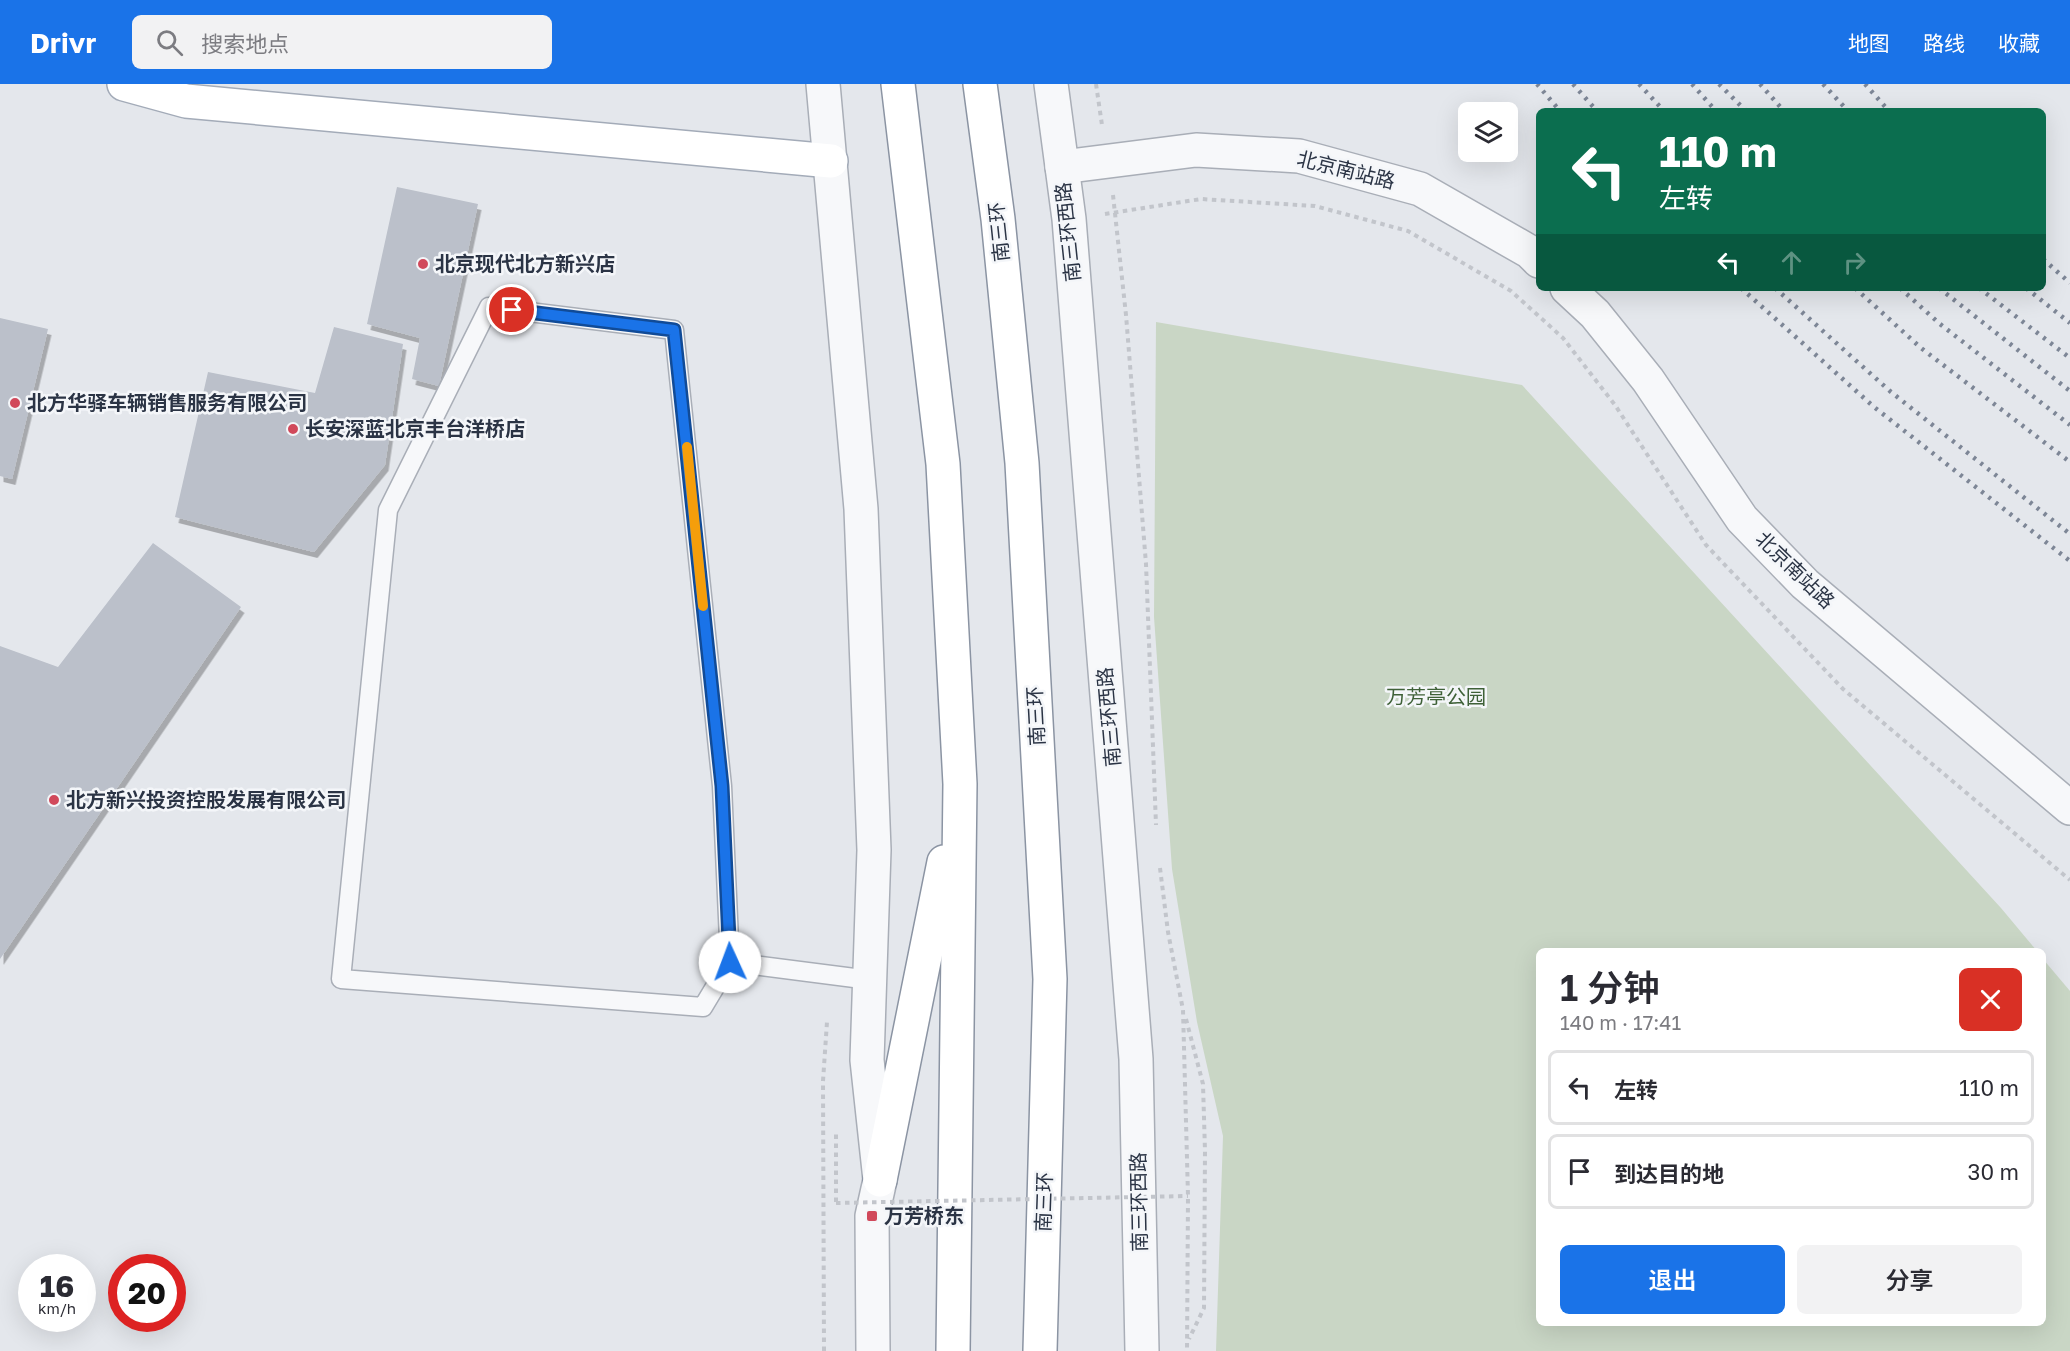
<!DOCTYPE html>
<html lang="zh">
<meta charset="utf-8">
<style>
:root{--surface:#fff;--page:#f2f2f3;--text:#2b2b33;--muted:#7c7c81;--line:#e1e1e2;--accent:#1a73e8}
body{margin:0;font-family:"Golos Text","Noto Sans SC",sans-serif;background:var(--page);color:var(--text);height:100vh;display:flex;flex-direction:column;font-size:22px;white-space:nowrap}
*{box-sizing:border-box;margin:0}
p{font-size:20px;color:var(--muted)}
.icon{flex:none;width:33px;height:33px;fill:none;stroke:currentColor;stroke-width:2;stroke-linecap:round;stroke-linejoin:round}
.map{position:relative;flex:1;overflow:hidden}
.details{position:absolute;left:1536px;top:864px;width:510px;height:378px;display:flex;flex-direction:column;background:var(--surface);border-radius:9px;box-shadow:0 6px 24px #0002}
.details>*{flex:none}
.guide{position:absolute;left:1536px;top:24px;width:510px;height:183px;border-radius:9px;box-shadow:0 6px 24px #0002;background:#0b6e4f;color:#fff;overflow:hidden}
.controls{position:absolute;left:1458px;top:18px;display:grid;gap:12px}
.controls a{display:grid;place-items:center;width:60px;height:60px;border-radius:9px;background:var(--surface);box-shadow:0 6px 24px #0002;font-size:30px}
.speed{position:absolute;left:18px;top:1170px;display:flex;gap:12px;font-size:30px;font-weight:700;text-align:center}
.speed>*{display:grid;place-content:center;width:78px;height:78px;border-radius:50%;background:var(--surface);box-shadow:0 6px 24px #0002;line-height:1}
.speed small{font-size:15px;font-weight:400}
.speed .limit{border:9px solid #d22;background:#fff;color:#111}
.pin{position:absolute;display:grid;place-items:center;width:51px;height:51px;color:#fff;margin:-26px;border:3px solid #fff;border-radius:50%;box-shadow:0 2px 6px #0007}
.me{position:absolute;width:66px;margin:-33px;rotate:358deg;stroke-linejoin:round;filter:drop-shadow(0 0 4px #0008)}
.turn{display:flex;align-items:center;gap:21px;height:126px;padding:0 24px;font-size:27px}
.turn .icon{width:78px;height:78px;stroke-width:2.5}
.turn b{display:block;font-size:42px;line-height:51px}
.lanes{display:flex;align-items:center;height:57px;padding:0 24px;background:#0003;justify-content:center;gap:30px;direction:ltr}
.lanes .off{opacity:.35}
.round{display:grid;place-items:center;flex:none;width:63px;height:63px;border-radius:9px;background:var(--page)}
.overview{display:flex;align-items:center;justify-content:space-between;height:102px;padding:0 24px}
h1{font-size:36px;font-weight:600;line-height:45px}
.action{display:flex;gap:12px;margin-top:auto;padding:12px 24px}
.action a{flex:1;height:69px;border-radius:9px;background:var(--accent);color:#fff;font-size:24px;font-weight:600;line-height:69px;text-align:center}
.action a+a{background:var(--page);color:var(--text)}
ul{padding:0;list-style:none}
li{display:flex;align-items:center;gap:18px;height:75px;margin:0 12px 9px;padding:0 12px;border:3px solid var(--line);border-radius:9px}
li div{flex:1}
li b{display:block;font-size:22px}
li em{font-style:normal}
header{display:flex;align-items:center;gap:36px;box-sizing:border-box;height:84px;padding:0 30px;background:var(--accent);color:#fff}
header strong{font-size:28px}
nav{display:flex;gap:33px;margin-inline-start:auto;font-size:21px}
.search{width:420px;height:54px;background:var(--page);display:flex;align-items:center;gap:15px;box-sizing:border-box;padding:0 21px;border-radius:9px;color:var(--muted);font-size:22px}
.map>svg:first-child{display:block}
.park{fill:#c9d6c5}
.building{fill:#bbc0ca;filter:url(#shadow)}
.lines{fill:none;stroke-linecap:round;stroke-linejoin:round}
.service-casing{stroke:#a9aeb7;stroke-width:21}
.tertiary-casing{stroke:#a9aeb7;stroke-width:36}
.primary-casing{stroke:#a3abb8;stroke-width:36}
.trunk-casing{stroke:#8b94a3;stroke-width:36}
.path{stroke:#c2c5cb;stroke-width:4;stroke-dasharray:4.5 4.5;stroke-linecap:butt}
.service{stroke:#f7f8fa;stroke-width:18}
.tertiary{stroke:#f7f8fa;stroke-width:33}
.primary{stroke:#fff;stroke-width:33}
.trunk{stroke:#fff;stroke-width:33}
.rail{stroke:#7d8696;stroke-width:4.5;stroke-dasharray:3 6;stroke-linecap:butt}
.path-bridge{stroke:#c2c5cb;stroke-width:4;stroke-dasharray:4.5 4.5;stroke-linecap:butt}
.route-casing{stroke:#114b97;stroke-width:15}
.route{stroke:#1a73e8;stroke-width:10}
.slow{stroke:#f59e0b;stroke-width:10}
.poi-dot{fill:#d1495b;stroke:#f4f6f9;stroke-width:2}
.labels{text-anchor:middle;stroke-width:5;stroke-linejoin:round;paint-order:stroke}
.street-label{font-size:20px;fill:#2b3445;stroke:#f4f6f9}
.poi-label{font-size:20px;font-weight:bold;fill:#2b3445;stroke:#f4f6f9;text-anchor:start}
.park-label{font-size:20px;fill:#3f6138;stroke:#f4f6f9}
</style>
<header>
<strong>Drivr</strong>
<div class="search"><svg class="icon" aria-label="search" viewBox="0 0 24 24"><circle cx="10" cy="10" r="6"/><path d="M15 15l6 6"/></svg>搜索地点</div>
<nav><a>地图</a><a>路线</a><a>收藏</a></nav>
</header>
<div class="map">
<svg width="2070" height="1267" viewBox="0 0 2070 1267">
<defs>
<filter id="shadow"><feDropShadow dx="3.5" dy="6" stdDeviation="0" flood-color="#0004"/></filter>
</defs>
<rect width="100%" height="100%" fill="#e4e7ec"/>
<polygon class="park" points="1156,238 1522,301 2001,824 2037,867 1539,867 1539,1239 2043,1239 2043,875 2070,907 2070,1267 1216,1267 1223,1052 1197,938 1172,785 1154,533"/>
<g class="building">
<polygon points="397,103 478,120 439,302 412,295 420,254 367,240"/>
<polygon points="0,234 48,245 12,395 0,392"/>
<polygon points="334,243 403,260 385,381 314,468 175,433 208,288 315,309"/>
<polygon points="153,459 241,523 0,875 0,562 58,583"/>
</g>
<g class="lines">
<g class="service-casing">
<polyline id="service" points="730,878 703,923 341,895 388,426 489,223 674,246 722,702 730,878 870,896"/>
</g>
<g class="tertiary-casing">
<g id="tertiary">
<polyline points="823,0 861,425 874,766 867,976 880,1096 872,1132 873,1267"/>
<polyline points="1051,0 1069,135 1136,975 1142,1267"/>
<polyline points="1062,83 1196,66 1299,72 1420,105 1530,168 1539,177"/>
<polyline points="1567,204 1595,230 1648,296 1742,435 1805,500 2070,724"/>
</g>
</g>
<g class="primary-casing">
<polyline id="primary" points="124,0 186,17 831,77"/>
</g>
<g class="trunk-casing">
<g id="trunk">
<polyline points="898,0 943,380 960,700 953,1267"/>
<polyline points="980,0 998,135 1022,379 1050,895 1040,1267"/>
<polyline points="880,1096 944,778"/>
</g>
</g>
<g class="path">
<polyline points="1096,0 1102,41"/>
<polyline points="1113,111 1126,231 1146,480 1156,741"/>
<polyline points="1105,130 1201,115 1315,122 1408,147 1511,207 1563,254 1615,321 1706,461 1843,605 2070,796"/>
<polyline points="1160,784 1168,848 1183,926 1188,1112 1187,1267"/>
<polyline points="1186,935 1203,1000 1205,1067 1204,1224 1189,1255"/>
<polyline points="836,1118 836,1050"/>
<polyline points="824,1267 823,997 827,938"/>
</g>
<use href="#service" class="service"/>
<use href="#tertiary" class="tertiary"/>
<use href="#primary" class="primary"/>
<use href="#trunk" class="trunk"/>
<g class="rail">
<polyline points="1537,0 1560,27"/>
<polyline points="1573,0 1597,27"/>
<polyline points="1639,0 1664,27"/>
<polyline points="1692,0 1716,27"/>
<polyline points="1719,0 1746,27"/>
<polyline points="1760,0 1784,27"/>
<polyline points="1823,0 1848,27"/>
<polyline points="1865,0 1889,27"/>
<polyline points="2043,175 2070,199"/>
<polyline points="1741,204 1874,323 2070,477"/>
<polyline points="1775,204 1891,308 2070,450"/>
<polyline points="1855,204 1921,264 2070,378"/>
<polyline points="1900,204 1940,240 2070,341"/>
<polyline points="1939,204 2070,307"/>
<polyline points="1979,204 2070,274"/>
<polyline points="2026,204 2070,239"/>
</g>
<polyline class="path-bridge" points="836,1119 1188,1112"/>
</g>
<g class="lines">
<g class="route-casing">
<polyline id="route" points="512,226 674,246 722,702 730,878"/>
</g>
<use href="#route" class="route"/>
<polyline class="slow" points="687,363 703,522"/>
</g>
<g class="poi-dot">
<circle cx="423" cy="180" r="6"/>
<circle cx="15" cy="319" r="6"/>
<circle cx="293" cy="345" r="6"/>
<circle cx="54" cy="716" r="6"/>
<rect x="866" y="1126" width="12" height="12" rx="3"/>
</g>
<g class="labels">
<g class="street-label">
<text transform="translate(1346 86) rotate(14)" y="7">北京南站路</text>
<text transform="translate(999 148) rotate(-96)" y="7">南三环</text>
<text transform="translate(1068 148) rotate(-96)" y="7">南三环西路</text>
<text transform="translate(1795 486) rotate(44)" y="7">北京南站路</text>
<text transform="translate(1036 632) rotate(-93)" y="7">南三环</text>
<text transform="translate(1109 633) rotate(-95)" y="7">南三环西路</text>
<text transform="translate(1044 1118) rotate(-88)" y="7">南三环</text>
<text transform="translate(1139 1118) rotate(-91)" y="7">南三环西路</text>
</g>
<g class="poi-label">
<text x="435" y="187">北京现代北方新兴店</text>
<text x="27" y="326">北方华驿车辆销售服务有限公司</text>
<text x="305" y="352">长安深蓝北京丰台洋桥店</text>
<text x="66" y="723">北方新兴投资控股发展有限公司</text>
<text x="884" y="1139">万芳桥东</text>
</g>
<g class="park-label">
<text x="1436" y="620">万芳亭公园</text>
</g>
</g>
</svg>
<div class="controls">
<a><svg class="icon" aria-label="layers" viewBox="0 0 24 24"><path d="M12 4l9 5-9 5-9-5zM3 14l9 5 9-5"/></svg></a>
</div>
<div class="speed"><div>16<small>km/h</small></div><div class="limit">20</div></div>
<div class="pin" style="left:512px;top:226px;background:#d93025"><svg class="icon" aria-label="arrive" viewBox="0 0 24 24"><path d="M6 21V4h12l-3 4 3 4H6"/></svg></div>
<svg class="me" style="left:730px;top:878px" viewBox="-20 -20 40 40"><circle r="19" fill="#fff"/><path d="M0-13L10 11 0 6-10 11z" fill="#1a73e8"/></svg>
<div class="guide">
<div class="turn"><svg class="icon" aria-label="left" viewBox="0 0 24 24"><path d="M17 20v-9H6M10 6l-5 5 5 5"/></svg><div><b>110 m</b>左转</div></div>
<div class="lanes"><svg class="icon" aria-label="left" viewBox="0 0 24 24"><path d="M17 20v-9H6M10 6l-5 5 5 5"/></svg><svg class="icon off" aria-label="ahead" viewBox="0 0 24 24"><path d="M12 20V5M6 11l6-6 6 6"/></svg><svg class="icon off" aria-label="right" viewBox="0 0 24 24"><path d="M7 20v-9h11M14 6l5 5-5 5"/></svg></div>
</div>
<section class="details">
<div class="overview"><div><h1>1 分钟</h1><p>140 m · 17:41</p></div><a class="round" style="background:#d93025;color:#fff"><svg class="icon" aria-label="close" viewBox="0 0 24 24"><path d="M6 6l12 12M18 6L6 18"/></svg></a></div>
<ul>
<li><svg class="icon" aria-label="left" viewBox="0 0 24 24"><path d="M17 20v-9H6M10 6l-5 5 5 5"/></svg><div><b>左转</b></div><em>110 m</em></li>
<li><svg class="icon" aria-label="arrive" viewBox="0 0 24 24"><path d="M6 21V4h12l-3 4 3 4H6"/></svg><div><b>到达目的地</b></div><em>30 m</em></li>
</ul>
<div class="action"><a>退出</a><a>分享</a></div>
</section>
</div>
